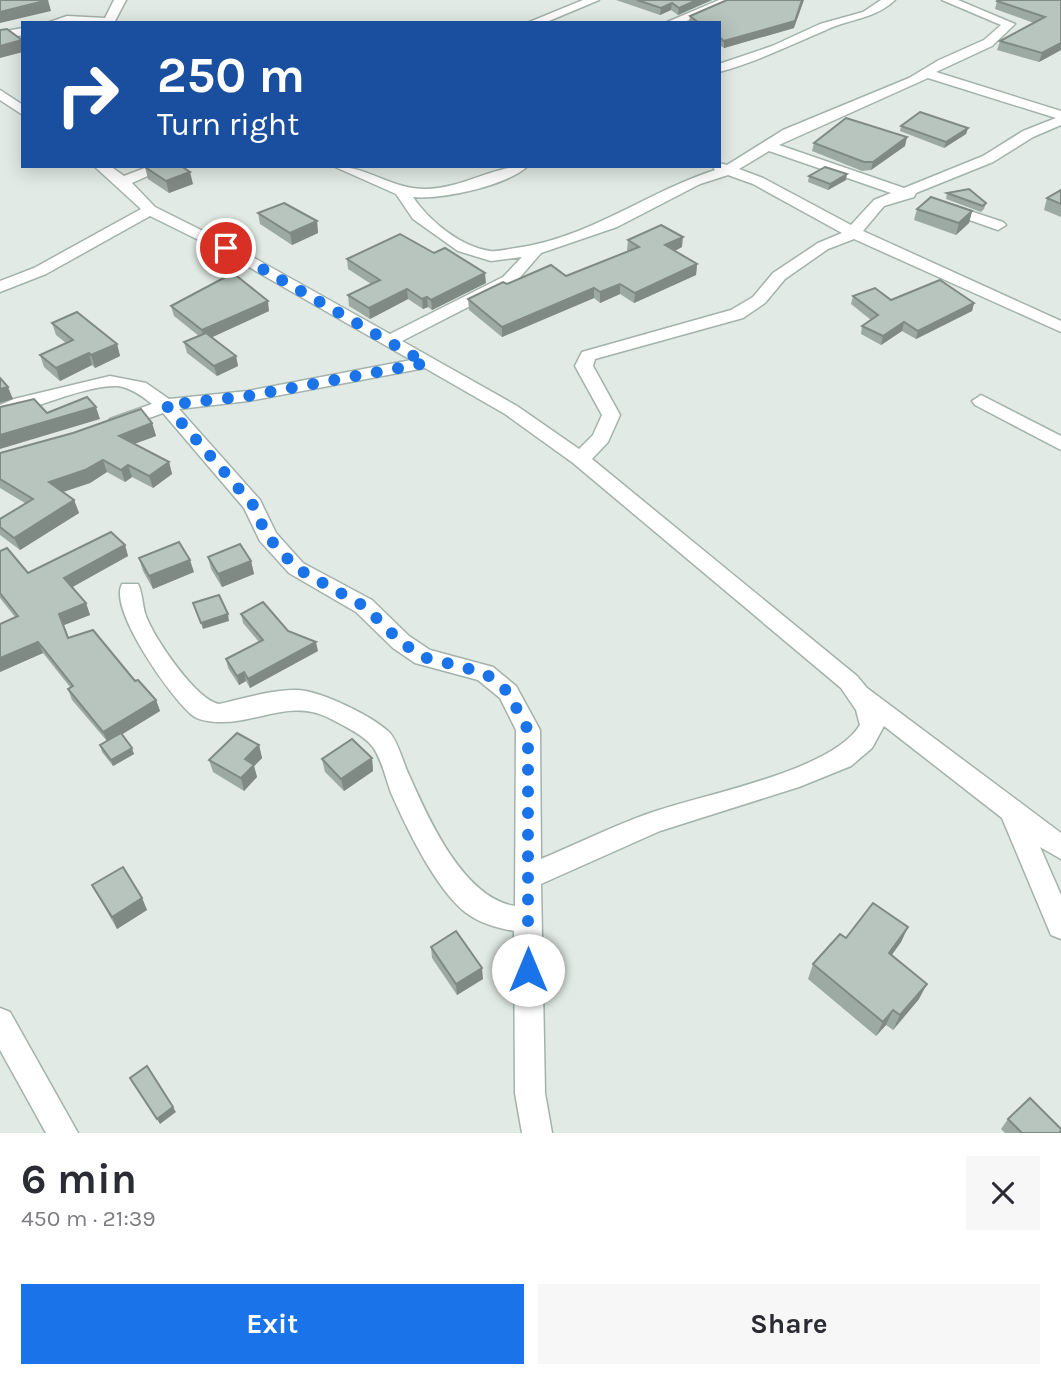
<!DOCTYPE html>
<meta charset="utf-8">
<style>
:root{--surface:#fff;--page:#f7f7f7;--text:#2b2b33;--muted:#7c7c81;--accent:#1a73e8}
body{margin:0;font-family:Karla,sans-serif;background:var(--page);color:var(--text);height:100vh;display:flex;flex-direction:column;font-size:26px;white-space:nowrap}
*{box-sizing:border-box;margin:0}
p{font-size:23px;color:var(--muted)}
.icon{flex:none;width:38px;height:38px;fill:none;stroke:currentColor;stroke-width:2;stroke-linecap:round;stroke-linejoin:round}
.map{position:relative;height:1133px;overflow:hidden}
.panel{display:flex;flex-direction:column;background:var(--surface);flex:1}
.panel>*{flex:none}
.top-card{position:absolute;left:21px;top:21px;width:700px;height:147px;border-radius:0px;box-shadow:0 4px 18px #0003;background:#1a4fa0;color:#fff;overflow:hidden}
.pin{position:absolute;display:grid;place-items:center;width:60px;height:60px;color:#fff;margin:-30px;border:4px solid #fff;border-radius:50%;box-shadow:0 2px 7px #0007}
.me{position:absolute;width:77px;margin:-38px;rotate:0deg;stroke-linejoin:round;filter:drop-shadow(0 0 5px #0008)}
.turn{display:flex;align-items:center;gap:24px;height:147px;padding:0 21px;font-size:32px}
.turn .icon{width:91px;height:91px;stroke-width:2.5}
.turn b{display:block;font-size:49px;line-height:60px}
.round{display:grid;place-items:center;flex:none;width:74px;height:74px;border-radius:0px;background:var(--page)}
.head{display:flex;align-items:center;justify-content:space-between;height:119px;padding:0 21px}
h1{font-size:42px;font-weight:700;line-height:52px}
.button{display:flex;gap:14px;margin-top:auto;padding:14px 21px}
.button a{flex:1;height:80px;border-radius:0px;background:var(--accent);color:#fff;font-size:28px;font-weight:700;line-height:80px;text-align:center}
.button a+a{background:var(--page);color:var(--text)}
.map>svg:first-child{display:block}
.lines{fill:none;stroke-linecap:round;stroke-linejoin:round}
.street-casing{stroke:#a4b2ac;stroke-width:3}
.street{fill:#fff;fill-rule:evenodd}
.wall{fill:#9da9a3}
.shaded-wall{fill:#808a85}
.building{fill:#b7c5be;stroke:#808a85;stroke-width:2}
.route{stroke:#1a73e8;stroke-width:12;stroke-dasharray:0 21.6}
</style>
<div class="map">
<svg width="1061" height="1133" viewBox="0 0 1061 1133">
<rect width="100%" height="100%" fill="#e1eae5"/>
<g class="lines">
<g class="street-casing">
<g id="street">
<polygon points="114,0 126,0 114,23 47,23 67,16 105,18"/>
<polygon points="583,0 599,0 544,23 527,23"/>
<polygon points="719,0 735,0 682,23 665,23"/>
<path d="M881,0H895C875,19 849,19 826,30C790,45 757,62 719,72V64L772,46L820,24L863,12Z"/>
<path d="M942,0H958L1015,24L992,46L936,72L1061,111V125L1033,137L993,162L916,193L914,197L884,206L863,231L1061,321V332L854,239L828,249L785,279L765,303L743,318L595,359L593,366L620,415L608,442L592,459L857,676L867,688L1061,833V859L1040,847L1061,895V939L1051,935L1002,818L884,726L872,748L851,766L799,787L660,831L541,884L545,1093L552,1133H522L515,1093L514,931C497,928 479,923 465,912C436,889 407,829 392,795C386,781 382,758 372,746C364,735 339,723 327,717C289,699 256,724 218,722C210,722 198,720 192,715C171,698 108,609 122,584H138C143,594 142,605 146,616C154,638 196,700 219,704C243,699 273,689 298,690C321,691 372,716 389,732C398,741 403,763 409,775C428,818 463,898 515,906L516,730L500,698L478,680L415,663L393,648L356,612L289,573L260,541L244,508L163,413L124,427H110L108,423L110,419L152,404C142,396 131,388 118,386C88,384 30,410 0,418V405L14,399L110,376L146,383L169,399L248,391L411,360L221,251L150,216L46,274L0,292V281L34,268L141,209L94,166H110L124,176L150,166H170L132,183L155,207L231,245L390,334L503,277L522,257L491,261L458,251L413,219L396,194L333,166C367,166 393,190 427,189C463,188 493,166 528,166C506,186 442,200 413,197C429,221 461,247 490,251C498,252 508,249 516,248C589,238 647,192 715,170L713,167L719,166V163L727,165L783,130L909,78L939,60L984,40L1001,25ZM928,78L1056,118L1023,131L983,156L904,188L779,145ZM769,151L891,193L874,200L851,225L763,178L739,169ZM728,175L753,184L842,233L818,243L773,273L753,297L731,310L582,352L575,366L602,415L593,435L579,449L517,406L402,341L515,283L541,253L617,227L700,184ZM425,368L505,414L573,463L841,688L856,710L860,725C831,772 703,794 650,813C613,826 577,844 541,859L540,730L516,686L493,667L430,650L409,636L372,600L303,563L276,533L260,500L179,409L248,401Z"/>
<polygon points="23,28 23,35 0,40 0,32"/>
<polygon points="0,90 23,105 23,115 0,100"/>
<polygon points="946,203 1003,222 1006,225 998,230 941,210 939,207"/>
<polygon points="981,395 1061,436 1061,450 975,405 972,401"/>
<polygon points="0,1008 10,1012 78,1133 46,1133 0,1050"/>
</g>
</g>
<use href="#street" class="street"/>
</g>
<g class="wall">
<polygon points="616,0 712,0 678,15 671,10 660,15"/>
<polygon points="1061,0 1061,50 1039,62 997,50 1000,41 1034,23 995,9 997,1"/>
<polygon points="690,16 794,28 724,48 719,45 719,23 689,23"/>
<polygon points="901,126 968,128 966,134 944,148 900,131"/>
<polygon points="814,143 905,146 871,170 862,171 812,151"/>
<polygon points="145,167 193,184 169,193 148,179"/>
<polygon points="809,176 846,180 828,190 808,182"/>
<polygon points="1061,190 1061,217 1044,210 1047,198"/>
<polygon points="947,193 986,203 984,209 981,212 946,199"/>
<polygon points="917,209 972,211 969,223 956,235 914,220"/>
<polygon points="258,213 317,221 318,233 292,245 260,224"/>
<polygon points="628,240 682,247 675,251 697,264 696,275 634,303 620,294 600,303 594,298 502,337 469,310 468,299 507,284 566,276 628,251 627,250"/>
<polygon points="347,259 486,283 432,310 428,307 423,309 408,299 370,319 349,306 348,295 371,284 348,269"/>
<polygon points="853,296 891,300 974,303 972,311 916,339 902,331 881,345 861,334 862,326 871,320 851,304"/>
<polygon points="171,306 269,311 212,337 236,356 238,366 217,376 187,353 184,342 199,336 174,316"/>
<polygon points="52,323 117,344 120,356 95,368 92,365 60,381 44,367 40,355 66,343 56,335"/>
<polygon points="152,423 156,436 134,444 169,462 172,474 153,488 132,477 125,482 107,472 90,483 62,492 74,500 79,513 20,550 0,535 0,519 25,503 0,488 0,453"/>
<polygon points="125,545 128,556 72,587 86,603 90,615 64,625 69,638 135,681 156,700 160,711 122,734 134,754 113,766 102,752 100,745 107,741 72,700 68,689 70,687 43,653 0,672 0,624 15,617 0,598 0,551 28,573"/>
<polygon points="208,557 251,561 254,574 222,587 211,569"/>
<polygon points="139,558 194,572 153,589 143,571"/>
<polygon points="241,614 288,631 318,651 250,688 246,681 239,685 228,668 226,659 259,642 243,623"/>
<polygon points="259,745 262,758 254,766 257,777 244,791 213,772 209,760"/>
<polygon points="372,758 373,771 344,791 325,772 322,759"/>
<polygon points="92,885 142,898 147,910 117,929"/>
<polygon points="908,927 901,942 891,955 919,999 893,1030 886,1025 876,1036 808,979 813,964 846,938"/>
<polygon points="431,947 483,979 457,995 432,958"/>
<polygon points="1008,1119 1061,1133 1005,1133 1001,1129"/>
</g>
<g class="shaded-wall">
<polygon points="48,0 51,11 0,23 0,12"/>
<polygon points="697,0 712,0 678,15 679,8"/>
<polygon points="802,0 804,0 794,28 724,48 724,41"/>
<polygon points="672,3 671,10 660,15 661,8"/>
<polygon points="22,40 23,52 0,58 0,46"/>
<polygon points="1061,43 1061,50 1039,62 1042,53"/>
<polygon points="968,128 966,134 944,148 946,142"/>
<polygon points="907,137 905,146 871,170 873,162"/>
<polygon points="190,172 193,184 169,193 166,181"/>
<polygon points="847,174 846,180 828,190 830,184"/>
<polygon points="972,211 969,223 956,235 959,223"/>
<polygon points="317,221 318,233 292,245 290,233"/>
<polygon points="683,237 682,247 664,256 665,245"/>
<polygon points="697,264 696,275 634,303 635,293"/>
<polygon points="485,273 486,283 432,310 431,300"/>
<polygon points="620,284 620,294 600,303 600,292"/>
<polygon points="594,288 594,298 502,337 502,327"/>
<polygon points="407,289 408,299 370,319 369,308"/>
<polygon points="427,297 428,307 423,309 422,299"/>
<polygon points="268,301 269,311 204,341 202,330"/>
<polygon points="974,303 972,311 916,339 918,331"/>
<polygon points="904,322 902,331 881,345 883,336"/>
<polygon points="117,344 120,356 95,368 91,355"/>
<polygon points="89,353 92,365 60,381 56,368"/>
<polygon points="236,356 238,366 217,376 214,366"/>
<polygon points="8,387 13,399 0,403 0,389"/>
<polygon points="96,407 100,419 0,449 0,435"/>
<polygon points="152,423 156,436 123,448 119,436"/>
<polygon points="103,460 107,472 90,483 54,495 49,482"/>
<polygon points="169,462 172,474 153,488 149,476"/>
<polygon points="128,465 132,477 125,482 121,470"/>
<polygon points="74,500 79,513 20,550 14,538"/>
<polygon points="125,545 128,556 69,589 64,578"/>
<polygon points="190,560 194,572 153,589 149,576"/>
<polygon points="251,561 254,574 222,587 218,574"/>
<polygon points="86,603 90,615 64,625 59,614"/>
<polygon points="228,614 229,621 203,629 201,623"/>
<polygon points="38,642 43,653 0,672 0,658"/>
<polygon points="316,642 318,651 250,688 248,679"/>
<polygon points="244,672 246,681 239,685 237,676"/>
<polygon points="156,700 160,711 108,743 103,732"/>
<polygon points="259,745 262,758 254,766 257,777 244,791 241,778 245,759"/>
<polygon points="132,748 134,754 113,766 111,760"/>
<polygon points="372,758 373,771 344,791 341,779"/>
<polygon points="142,898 147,910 117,929 112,917"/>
<polygon points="908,927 901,942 882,969 889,953"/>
<polygon points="482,968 483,979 457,995 456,984"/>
<polygon points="927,984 919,999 893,1030 900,1015"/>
<polygon points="893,1010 886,1025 876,1036 883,1022"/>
<polygon points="173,1107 176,1112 160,1124 157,1119"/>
</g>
<g class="building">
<polygon points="0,0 48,0 0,12"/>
<polygon points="637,0 697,0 679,8 672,3 661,8"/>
<polygon points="727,0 802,0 795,21 724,41 719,37 719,23 699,23 690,16"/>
<polygon points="998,0 1061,0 1061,43 1042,53 1000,41 1045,17 997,1"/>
<polygon points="7,29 22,40 0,46 0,30"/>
<polygon points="920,112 968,128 946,142 901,126"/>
<polygon points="846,118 907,137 873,162 864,162 814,143"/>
<polygon points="148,166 181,166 190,172 166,181 145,167"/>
<polygon points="825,167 847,174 830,184 809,176"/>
<polygon points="969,189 986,203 983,206 947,193"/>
<polygon points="1061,190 1061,204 1047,198"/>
<polygon points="931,197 972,211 959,223 917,209"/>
<polygon points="284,203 317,221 290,233 258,213"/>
<polygon points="661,225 683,237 665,245 697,264 635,293 620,284 600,292 594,288 502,327 468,299 503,282 507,284 551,265 566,276 639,247 628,240"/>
<polygon points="400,234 434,253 445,248 485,273 431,300 427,297 422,299 407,289 369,308 348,295 380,280 347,259"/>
<polygon points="233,273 268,301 202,330 171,306"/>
<polygon points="940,280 974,303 918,331 904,322 883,336 862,326 878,315 853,296 875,288 891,300"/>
<polygon points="77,312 117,344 91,355 89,353 56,368 40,355 73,340 52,323"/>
<polygon points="206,333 236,356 214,366 184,342"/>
<polygon points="0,378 8,387 0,389"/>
<polygon points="87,397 96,407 0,435 0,407 34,399 47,413"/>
<polygon points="141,409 152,423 119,436 169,462 149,476 128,465 121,470 103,460 85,470 49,482 74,500 14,538 0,527 0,519 33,499 0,479 0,453 73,433"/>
<polygon points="111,532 125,545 64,578 86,603 59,614 68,638 93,630 135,681 138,680 156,700 103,732 68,689 73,686 38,642 0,658 0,624 18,616 0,593 0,551 7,548 28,573"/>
<polygon points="179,542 190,560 149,576 139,558"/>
<polygon points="240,544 251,561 218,574 208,557"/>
<polygon points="219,595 228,614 201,623 193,603"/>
<polygon points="263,602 288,631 316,642 248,679 244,672 237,676 226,659 263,640 241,614"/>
<polygon points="121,733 132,748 111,760 100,745"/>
<polygon points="237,733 259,745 245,759 254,765 241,778 209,760"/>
<polygon points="352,739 372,758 341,779 322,759"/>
<polygon points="123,867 142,898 112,917 92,885"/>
<polygon points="873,903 908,927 889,953 927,984 900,1015 893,1010 883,1022 813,964 840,934 846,938"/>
<polygon points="456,931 482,968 456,984 431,947"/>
<polygon points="147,1066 173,1107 157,1119 130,1078"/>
<polygon points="1030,1098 1061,1129 1060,1133 1022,1133 1008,1119"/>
</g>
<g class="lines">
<polyline class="route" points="226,248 426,363 248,396 166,405 253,505 267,536 296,568 364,606 401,642 423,657 485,673 508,692 528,730 528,970"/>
</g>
</svg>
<div class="pin" style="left:226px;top:248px;background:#d93025"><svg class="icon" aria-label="arrive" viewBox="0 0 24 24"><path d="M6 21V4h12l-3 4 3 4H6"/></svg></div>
<svg class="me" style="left:528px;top:970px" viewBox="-20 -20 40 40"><circle r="19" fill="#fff"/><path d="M0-13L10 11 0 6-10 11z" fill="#1a73e8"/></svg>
<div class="top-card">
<div class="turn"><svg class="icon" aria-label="right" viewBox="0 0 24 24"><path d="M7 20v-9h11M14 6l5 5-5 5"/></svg><div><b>250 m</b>Turn right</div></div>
</div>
</div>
<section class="panel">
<div class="head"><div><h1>6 min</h1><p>450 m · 21:39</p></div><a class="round"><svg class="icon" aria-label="close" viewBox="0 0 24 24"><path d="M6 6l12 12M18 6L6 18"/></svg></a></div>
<div class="button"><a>Exit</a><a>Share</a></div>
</section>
